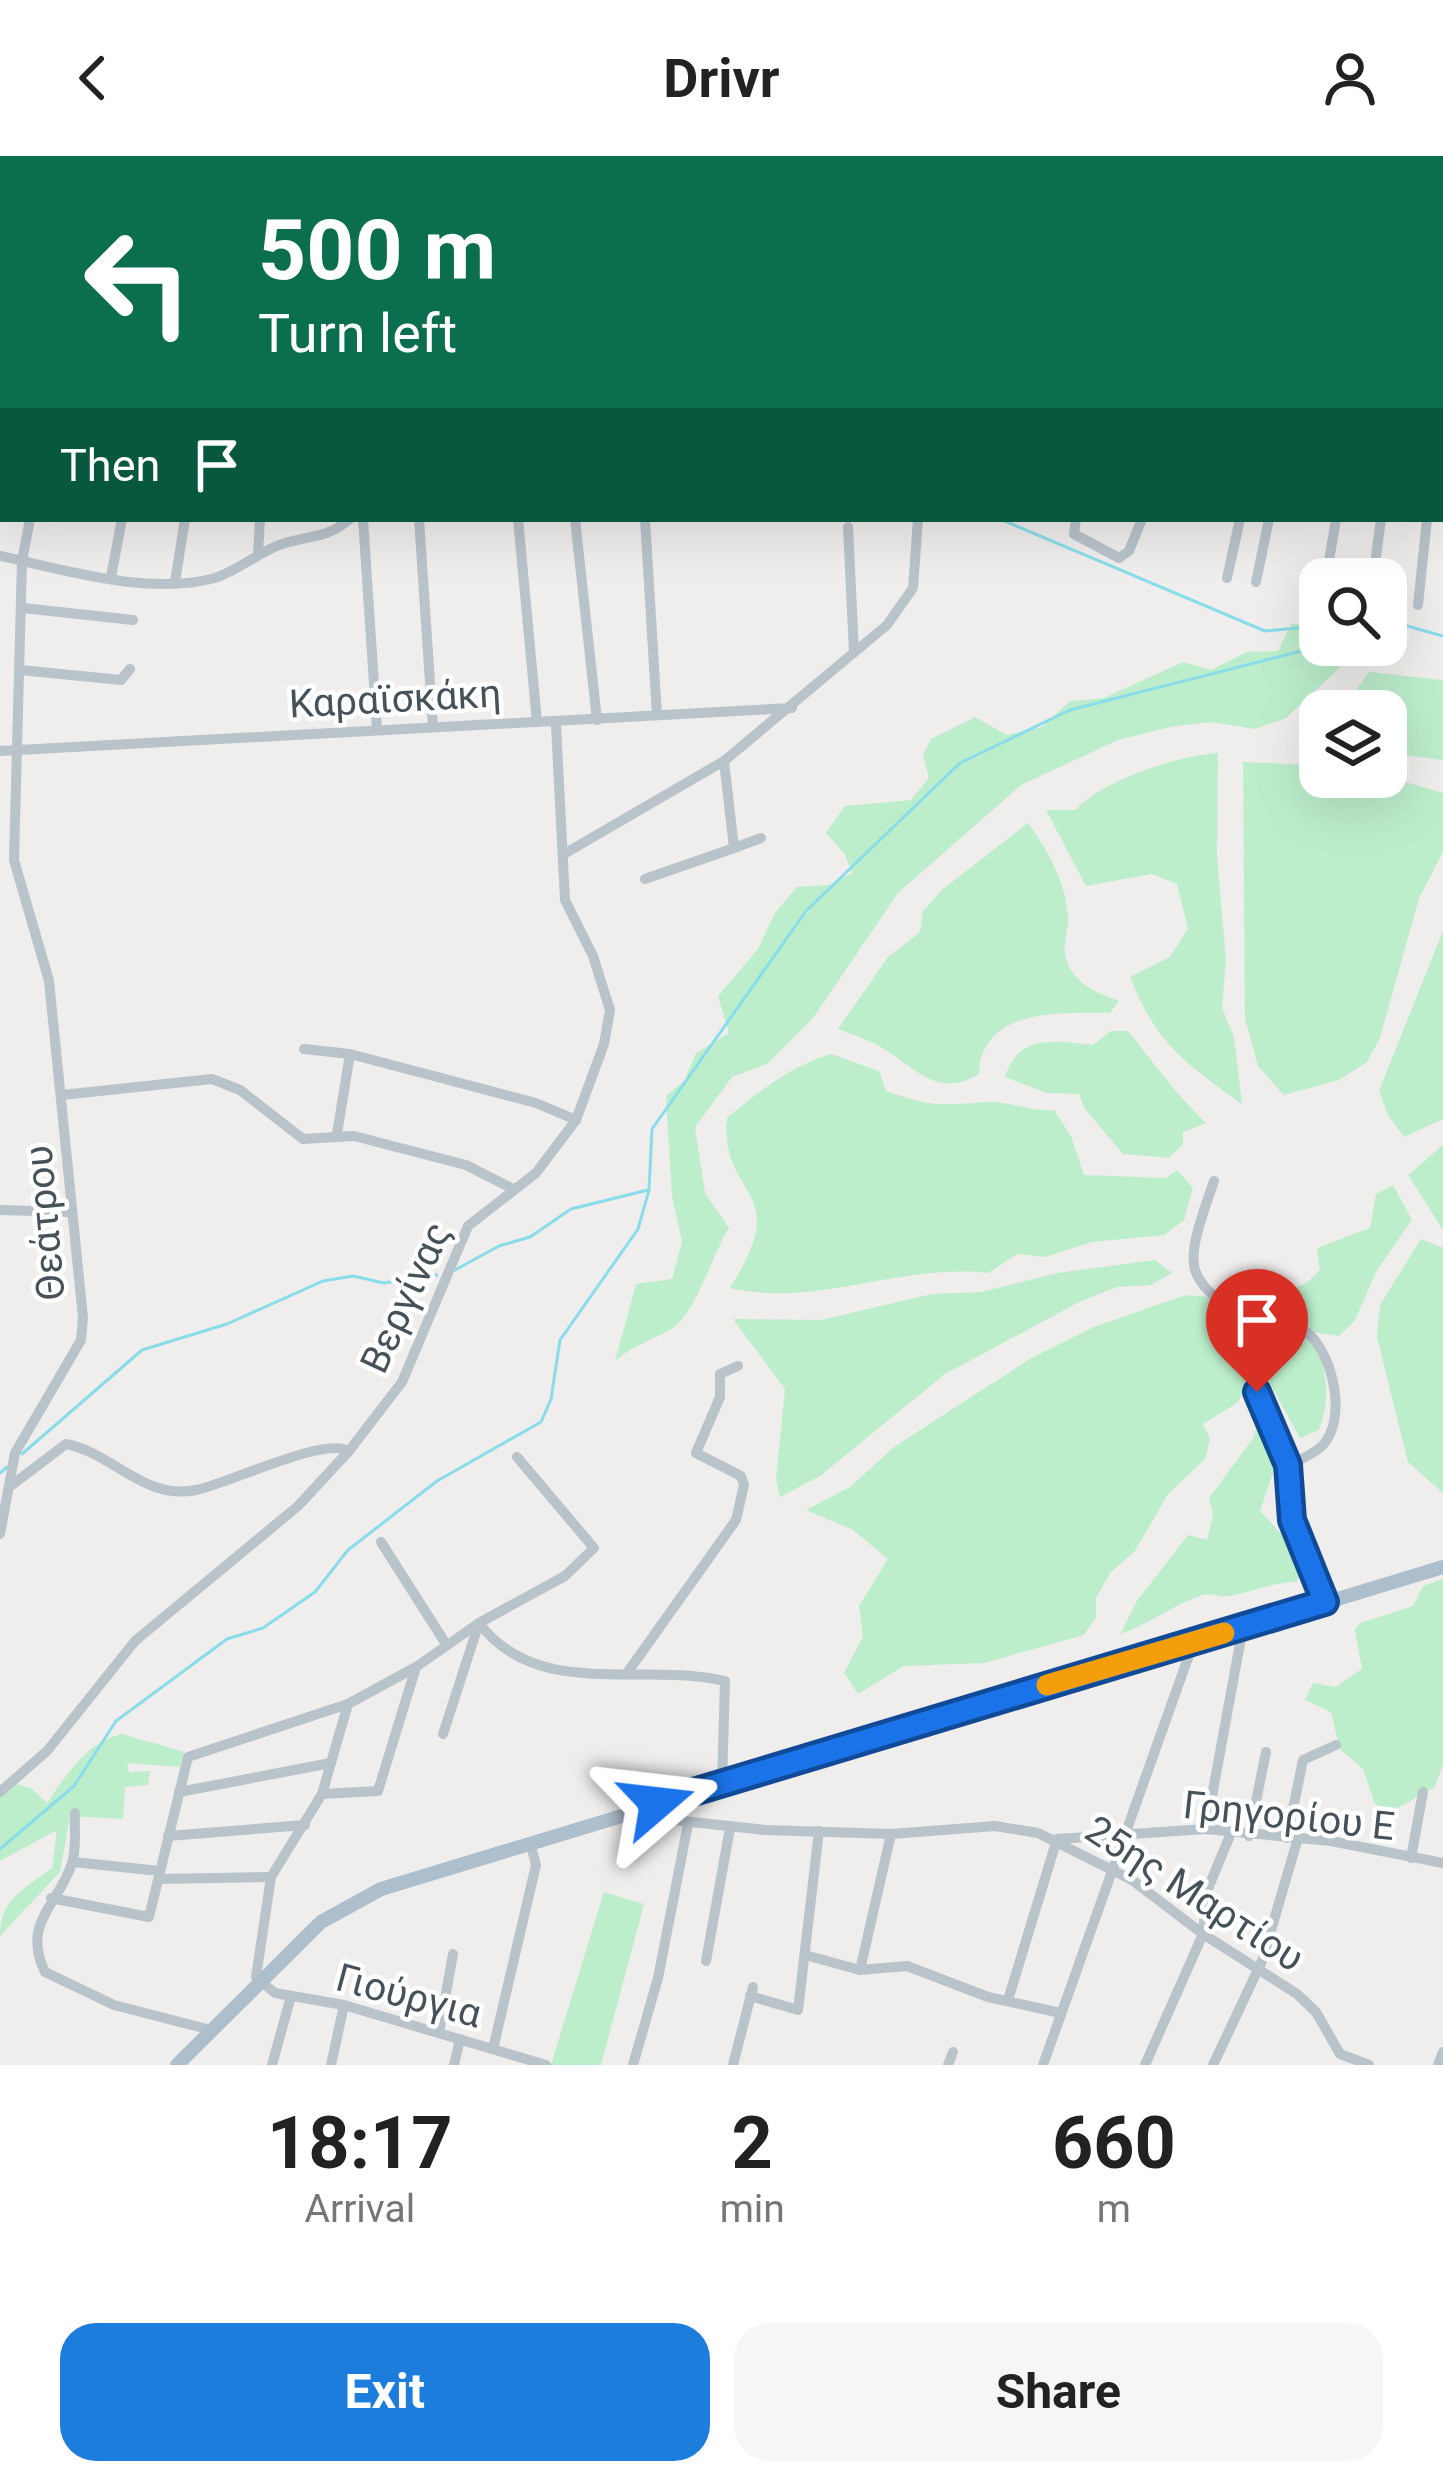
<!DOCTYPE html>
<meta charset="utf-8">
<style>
:root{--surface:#fff;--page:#f6f6f6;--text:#222;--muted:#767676;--accent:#1c7ddc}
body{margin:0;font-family:Roboto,sans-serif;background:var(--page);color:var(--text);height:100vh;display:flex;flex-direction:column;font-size:45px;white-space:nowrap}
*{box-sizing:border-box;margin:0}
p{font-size:39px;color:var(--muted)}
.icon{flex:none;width:66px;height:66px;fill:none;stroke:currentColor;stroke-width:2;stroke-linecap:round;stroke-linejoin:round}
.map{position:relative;height:1909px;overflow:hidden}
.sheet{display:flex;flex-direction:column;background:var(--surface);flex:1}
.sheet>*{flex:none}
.hud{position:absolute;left:0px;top:0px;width:1443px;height:366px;box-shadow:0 12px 48px #0002;background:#0b6e4f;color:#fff;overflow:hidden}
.buttons{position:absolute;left:1299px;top:402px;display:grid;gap:24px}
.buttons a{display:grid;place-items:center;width:108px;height:108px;border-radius:24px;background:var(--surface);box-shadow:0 12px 48px #0002;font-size:60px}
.pin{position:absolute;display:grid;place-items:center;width:102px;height:102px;color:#fff;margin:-123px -51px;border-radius:50% 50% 50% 0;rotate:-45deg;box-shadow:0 0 12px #0007}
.pin .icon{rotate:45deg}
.me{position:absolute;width:132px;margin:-66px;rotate:73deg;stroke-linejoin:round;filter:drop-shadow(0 0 9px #0008)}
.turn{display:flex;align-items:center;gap:42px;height:252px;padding:0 60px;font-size:54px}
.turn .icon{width:156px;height:156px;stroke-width:2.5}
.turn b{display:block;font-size:84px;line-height:102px}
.then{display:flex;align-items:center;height:114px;padding:0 60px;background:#0003;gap:24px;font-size:45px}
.eta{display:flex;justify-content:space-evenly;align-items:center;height:204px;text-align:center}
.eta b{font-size:72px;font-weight:700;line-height:84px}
.cta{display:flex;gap:24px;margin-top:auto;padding:24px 60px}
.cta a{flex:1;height:138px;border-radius:36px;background:var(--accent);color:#fff;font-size:48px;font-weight:700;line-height:138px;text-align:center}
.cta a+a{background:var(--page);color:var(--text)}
header{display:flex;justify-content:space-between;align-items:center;height:156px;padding:0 60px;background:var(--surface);font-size:54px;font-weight:700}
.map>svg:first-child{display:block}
.green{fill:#bceecb}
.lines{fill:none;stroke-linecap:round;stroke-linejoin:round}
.stream{stroke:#89ddea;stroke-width:3}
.minor{stroke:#b9c3ca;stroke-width:10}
.major{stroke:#adbfcc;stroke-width:14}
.route-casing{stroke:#114b97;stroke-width:30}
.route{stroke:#1a73e8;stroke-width:21}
.slow{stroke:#f59e0b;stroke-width:21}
.labels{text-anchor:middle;stroke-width:9;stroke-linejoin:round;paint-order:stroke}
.street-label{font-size:39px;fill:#46525a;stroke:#fff}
</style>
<header><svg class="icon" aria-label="back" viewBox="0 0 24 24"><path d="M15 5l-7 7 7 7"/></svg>Drivr<svg class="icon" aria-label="person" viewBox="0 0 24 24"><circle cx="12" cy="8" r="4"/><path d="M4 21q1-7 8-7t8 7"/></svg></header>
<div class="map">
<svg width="1443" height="1909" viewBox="0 0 1443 1909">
<rect width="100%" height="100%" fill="#f0eded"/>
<g class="green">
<path d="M1291,468L1320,469V489H1386V470L1404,473L1396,489L1361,492L1286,562L1255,573L1210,566L1170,571L1118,584L1021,629L898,737L813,862L767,908L732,921L695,971L705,1037L729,1072C713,1097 695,1158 673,1172C653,1184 635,1188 615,1205L636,1128L672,1123L682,1086L672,1040L666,940L684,925L696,897L729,877L718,840L758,793L775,757L797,731L829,729L852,717L844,697L826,677L845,650L911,644L929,622L923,599L931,583L975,561L1007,579L1042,571L1070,545L1104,542L1183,506L1211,514L1247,496L1278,495Z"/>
<polygon points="1369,516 1443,524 1443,604 1386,597 1386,555 1341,555"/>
<path d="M1218,597L1217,700L1226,804L1222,852L1234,881L1242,948C1186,908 1156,887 1130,821L1170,801L1188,773L1177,728L1152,718L1086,730L1046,654H1076C1100,625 1179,599 1218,597Z"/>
<polygon points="1243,606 1310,609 1320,612 1320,621 1396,623 1443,637 1443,696 1419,742 1380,882 1367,906 1339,924 1284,939 1258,910 1245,862"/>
<path d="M1028,667C1048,695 1066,726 1068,761C1069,773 1063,786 1065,798C1069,826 1097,837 1119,845L1110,857C1062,857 981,851 979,918C938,943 917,913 884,893C870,884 853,879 838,873L888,801L920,776L923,755L943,733Z"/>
<polygon points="1443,775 1443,963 1404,981 1388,959 1379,935"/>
<path d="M1111,875H1128C1154,907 1176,939 1206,967L1183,976V988L1169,1002L1123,998L1085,953L1079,938L1047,937L1005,921C1019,877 1054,885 1093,889Z"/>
<path d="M831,898L879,915L886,935C934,952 940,949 989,946C1010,945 1028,956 1054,954L1071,980L1084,1019L1166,1022L1177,1014L1193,1032L1184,1064L1164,1079L1092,1086L1045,1101L1017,1098L988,1117C901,1107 817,1152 730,1132C796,1029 719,1045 727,962C759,935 791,910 831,898Z"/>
<polygon points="1443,989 1443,1074 1408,1019"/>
<path d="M1393,1029L1412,1064L1377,1114L1355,1164L1339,1180L1267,1169L1248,1155C1269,1131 1298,1143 1320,1113L1317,1092L1370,1072L1376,1038Z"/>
<polygon points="1421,1083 1443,1092 1443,1337 1408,1306 1377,1181 1380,1149"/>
<polygon points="1155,1104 1172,1117 1151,1129 1117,1131 1081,1145 945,1218 820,1320 780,1341 776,1323 785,1233 733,1163 821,1164 932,1138 981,1136 1057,1117"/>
<polygon points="1186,1139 1209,1141 1267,1192 1237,1247 1203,1268 1210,1283 1205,1303 1168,1338 1135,1395 1110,1417 1096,1442 1096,1461 1084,1479 984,1507 904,1510 858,1538 844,1517 863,1480 859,1450 888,1403 853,1374 806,1354 850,1331 894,1291 1033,1201 1094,1171"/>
<path d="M1313,1181C1327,1211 1331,1243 1319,1274L1300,1282L1269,1226C1281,1202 1284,1184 1313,1181Z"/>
<path d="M1258,1262L1278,1301L1260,1355L1289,1386L1301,1417L1296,1426C1271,1426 1252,1437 1229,1440C1218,1441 1211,1436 1200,1440C1171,1450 1150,1468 1120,1478L1137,1445L1188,1379L1207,1384L1213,1359L1209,1342L1254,1281Z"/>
<polygon points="1443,1423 1443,1608 1435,1631 1391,1656 1375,1648 1363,1613 1340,1593 1331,1556 1305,1544 1313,1527 1336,1531 1362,1513 1355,1474 1360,1467 1413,1450 1423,1430"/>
<path d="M122,1578L184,1596L180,1611L127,1607L129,1616L150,1615L148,1629L125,1631L123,1663L70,1660L60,1716L0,1780C0,1743 24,1733 52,1712L57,1674L0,1705V1639L13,1627L31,1632L47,1647C67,1618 87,1586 122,1578Z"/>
<polygon points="604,1736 644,1748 601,1909 551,1909"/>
</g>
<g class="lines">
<g class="stream">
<polyline points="1000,363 1265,475 1320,470"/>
<polyline points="1386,464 1443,480"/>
<polyline points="455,1114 499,1090 530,1081 571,1053 648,1034"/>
<polyline points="22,1298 142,1194 227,1168 323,1125 353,1120 384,1127 437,1119"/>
<polyline points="0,1317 7,1311"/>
<polyline points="0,1693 74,1630 116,1565 227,1483 263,1472 315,1436 348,1394 437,1325 541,1266 551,1243 560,1184 638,1073 649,1034 652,973 806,755 960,607 1070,554 1317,491 1364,489"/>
</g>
<g class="minor">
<polyline points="22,3 22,0"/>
<polyline points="292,3 293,0"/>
<polyline points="501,3 501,0"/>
<polyline points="649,3 649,0"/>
<polyline points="902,3 902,0"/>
<polyline points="953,3 954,0"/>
<polyline points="1078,3 1078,0"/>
<polyline points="1344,3 1348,0"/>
<polyline points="1440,7 1443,7"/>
<polyline points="0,43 3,43"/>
<polyline points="1440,56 1443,57"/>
<polyline points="1440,105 1443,106"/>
<polyline points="0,119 3,103"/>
<polyline points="1440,238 1443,232"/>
<polyline points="1440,266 1443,266"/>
<polyline points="363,363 377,573"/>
<polyline points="419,363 433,571"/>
<polyline points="518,363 537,566"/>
<polyline points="575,363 597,564"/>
<polyline points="645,363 657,559"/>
<polyline points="1076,363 1074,378 1119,402 1129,395 1142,363"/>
<polyline points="848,371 854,496"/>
<polyline points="258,398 260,363"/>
<path d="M0,400C66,414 148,440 215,422C238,415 258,396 282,388C310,379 326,383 350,363"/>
<polyline points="111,421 122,363"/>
<polyline points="1227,422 1240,363"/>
<polyline points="1326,423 1336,363"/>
<polyline points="1373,423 1381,363"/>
<polyline points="175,426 185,363"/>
<polyline points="1256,426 1269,363"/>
<polyline points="1418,449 1427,363"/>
<polyline points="23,452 133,464"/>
<polyline points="20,514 121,524 130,513"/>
<polyline points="0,595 792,552"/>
<polyline points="734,692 761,682"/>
<polyline points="564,698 724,605 887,469 913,432 918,363"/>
<polyline points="645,723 734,692 724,605"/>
<polyline points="304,893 350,898"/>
<polyline points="62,939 212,923 240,934 303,983 354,980 466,1009 513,1033"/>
<polyline points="337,978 350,898 536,947 576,964"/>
<path d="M1214,1025C1177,1130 1187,1117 1269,1184"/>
<polyline points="0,1054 72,1056"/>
<path d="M1289,1309C1299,1304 1314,1298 1322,1290C1348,1263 1333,1199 1308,1177L1269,1184L1258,1245L1289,1309L1292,1363L1325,1446"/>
<path d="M12,1329L66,1288C113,1297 145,1345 196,1334C230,1327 325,1280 349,1295"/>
<polyline points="0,1378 15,1297 81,1184 83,1162 49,825 14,704 22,405 30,363"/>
<polyline points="381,1386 446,1488"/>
<polyline points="627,1517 736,1364 744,1329 741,1320 696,1297 720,1241 720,1218 738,1210"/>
<polyline points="443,1578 479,1467 565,1420 594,1392 517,1301"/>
<polyline points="0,1636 47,1595 135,1485 298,1350 349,1295 402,1226 468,1070 536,1017 576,964 604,888 610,854 593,800 565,744 556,569"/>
<polyline points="179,1636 331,1607"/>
<polyline points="322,1638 378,1635 416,1511"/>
<path d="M75,1657C74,1673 77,1693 72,1707C59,1749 21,1766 45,1816L114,1849L211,1874"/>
<polyline points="628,1659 765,1674 891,1678 995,1670 1038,1677 1132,1724 1203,1778 1297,1838 1316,1856 1340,1898 1369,1909"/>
<polyline points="1206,1673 1243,1471"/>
<polyline points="168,1680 305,1669"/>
<polyline points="1249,1680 1266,1596"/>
<polyline points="1287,1682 1303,1604 1336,1589"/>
<polyline points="1411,1702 1423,1636"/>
<polyline points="73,1706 160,1715"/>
<polyline points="159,1723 271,1721"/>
<polyline points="51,1742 149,1761 188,1601 348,1548"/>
<polyline points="805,1799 860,1814 907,1810 988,1841 1061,1857"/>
<polyline points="706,1805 730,1672"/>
<polyline points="860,1814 891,1678"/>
<polyline points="750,1840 798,1854 819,1675"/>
<polyline points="1008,1844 1057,1683 1206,1673 1331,1685 1443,1707"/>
<polyline points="439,1877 453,1798"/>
<polyline points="493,1893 536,1709 530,1686"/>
<polyline points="272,1909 291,1840"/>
<polyline points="331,1909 344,1849"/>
<polyline points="454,1909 460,1883"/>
<path d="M546,1909L344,1849L275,1837L256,1821L271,1721L322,1638L348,1548L416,1511L479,1467C538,1545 642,1505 725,1525L722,1627"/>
<polyline points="633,1909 658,1822 688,1668"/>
<polyline points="733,1909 753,1831"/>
<polyline points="948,1909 953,1896"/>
<polyline points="1043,1909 1194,1485"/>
<polyline points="1145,1909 1203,1778 1207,1735 1231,1677"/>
<polyline points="1213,1909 1262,1805 1298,1682"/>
<polyline points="1438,1909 1443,1896"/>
</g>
<polyline class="major" points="177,1909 321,1766 381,1733 1443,1411"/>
</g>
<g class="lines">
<g class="route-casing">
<polyline id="route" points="657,1647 1325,1446 1292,1364 1288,1309 1257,1236"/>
</g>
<use href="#route" class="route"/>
<polyline class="slow" points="1047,1529 1224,1477"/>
</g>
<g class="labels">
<g class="street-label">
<text transform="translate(395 542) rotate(-3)" y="14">Καραϊσκάκη</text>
<text transform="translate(44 1067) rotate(-95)" y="14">Θεάτρου</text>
<text transform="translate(405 1141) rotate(-65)" y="14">Βεργίνας</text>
<text transform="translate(1289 1659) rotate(6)" y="14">Γρηγορίου Ε</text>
<text transform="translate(1195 1737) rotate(33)" y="14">25ης Μαρτίου</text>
<text transform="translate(409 1839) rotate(15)" y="14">Γιούργια</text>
</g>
</g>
</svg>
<div class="buttons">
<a><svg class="icon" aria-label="search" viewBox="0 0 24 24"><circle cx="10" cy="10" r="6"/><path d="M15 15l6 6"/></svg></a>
<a><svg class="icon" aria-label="layers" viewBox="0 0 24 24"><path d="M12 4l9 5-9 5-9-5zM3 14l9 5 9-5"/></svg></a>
</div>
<div class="pin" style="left:1257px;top:1236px;background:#d93025"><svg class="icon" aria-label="arrive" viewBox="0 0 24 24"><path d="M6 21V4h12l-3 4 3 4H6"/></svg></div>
<svg class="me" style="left:657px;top:1647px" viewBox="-20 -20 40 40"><path d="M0-17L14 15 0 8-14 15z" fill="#1a73e8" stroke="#fff" stroke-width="4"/></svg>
<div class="hud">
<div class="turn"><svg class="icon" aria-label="left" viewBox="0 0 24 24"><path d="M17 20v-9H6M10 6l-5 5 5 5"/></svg><div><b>500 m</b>Turn left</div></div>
<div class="then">Then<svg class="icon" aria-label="arrive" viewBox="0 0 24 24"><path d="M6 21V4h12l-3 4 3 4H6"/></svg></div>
</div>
</div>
<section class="sheet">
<div class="eta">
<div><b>18:17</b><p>Arrival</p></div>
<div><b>2</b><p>min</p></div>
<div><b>660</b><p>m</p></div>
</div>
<div class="cta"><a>Exit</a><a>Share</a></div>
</section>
